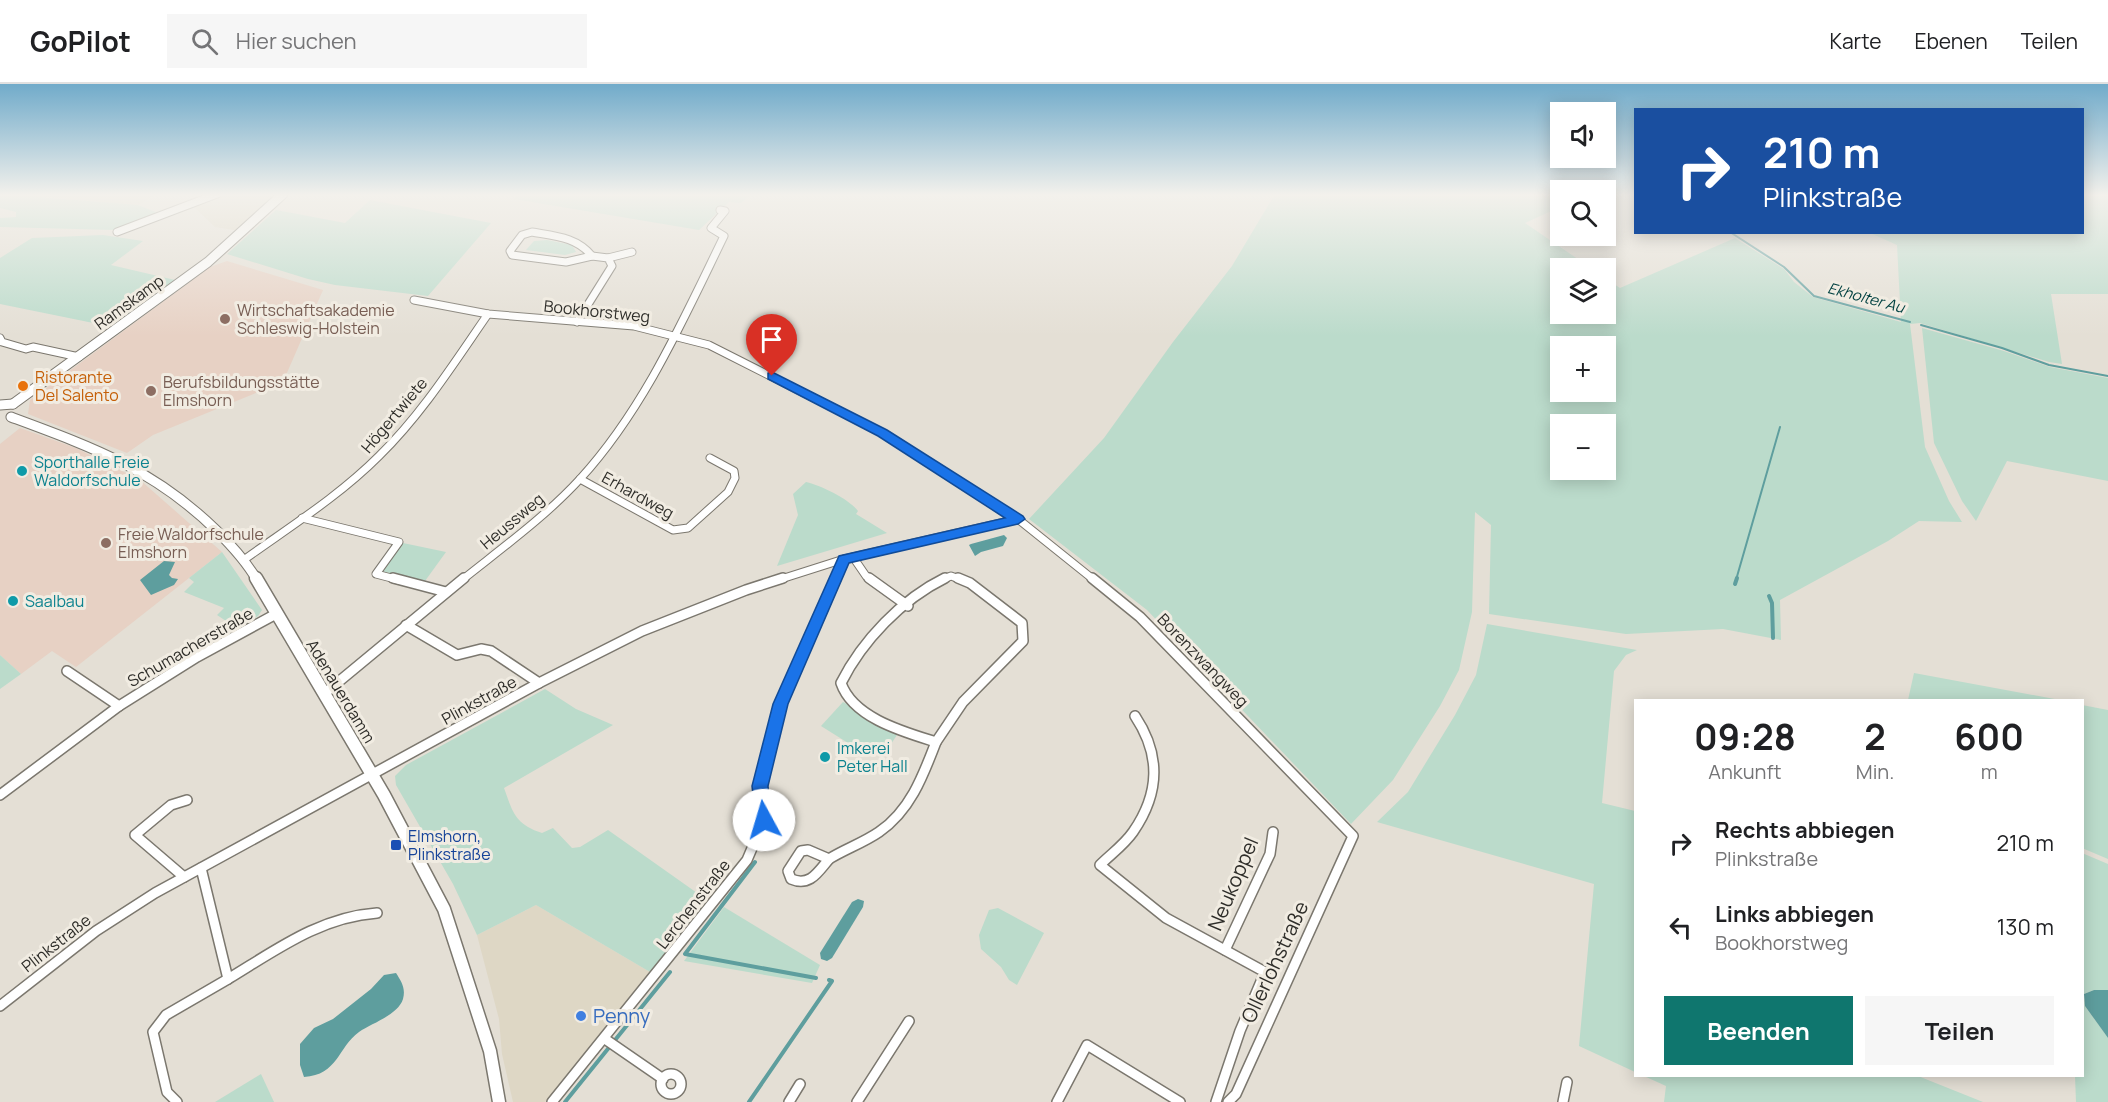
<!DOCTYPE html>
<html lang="de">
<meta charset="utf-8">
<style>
:root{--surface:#fff;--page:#f6f6f6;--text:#202124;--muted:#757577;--line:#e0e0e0;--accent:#0f766e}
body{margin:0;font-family:Manrope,sans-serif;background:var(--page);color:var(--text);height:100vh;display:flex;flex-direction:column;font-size:22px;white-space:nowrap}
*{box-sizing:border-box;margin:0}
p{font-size:20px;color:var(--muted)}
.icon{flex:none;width:33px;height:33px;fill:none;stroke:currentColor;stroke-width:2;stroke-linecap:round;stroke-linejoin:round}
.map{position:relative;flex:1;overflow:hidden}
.side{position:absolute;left:1634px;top:615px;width:450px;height:378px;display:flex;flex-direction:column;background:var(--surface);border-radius:0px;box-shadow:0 3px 15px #0003}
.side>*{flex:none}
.top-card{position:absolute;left:1634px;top:24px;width:450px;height:126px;border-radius:0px;box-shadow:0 3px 15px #0003;background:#1a4fa0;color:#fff;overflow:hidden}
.fabs{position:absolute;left:1550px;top:18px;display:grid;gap:12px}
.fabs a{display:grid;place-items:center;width:66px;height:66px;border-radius:0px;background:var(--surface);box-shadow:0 3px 15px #0003;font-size:30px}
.pin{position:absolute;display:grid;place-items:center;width:51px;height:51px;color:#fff;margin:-62px -26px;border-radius:50% 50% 50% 0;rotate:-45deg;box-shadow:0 0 6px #0007}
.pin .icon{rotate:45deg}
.me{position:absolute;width:66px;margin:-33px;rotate:354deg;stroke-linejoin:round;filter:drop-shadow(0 0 4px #0008)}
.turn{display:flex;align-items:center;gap:21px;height:126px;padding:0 30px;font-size:27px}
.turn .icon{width:78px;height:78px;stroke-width:2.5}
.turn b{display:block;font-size:42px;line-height:51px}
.eta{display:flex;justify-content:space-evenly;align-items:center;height:102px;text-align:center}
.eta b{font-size:36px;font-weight:700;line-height:42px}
.cta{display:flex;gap:12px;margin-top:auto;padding:12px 30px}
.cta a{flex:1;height:69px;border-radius:0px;background:var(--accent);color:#fff;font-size:24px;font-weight:700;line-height:69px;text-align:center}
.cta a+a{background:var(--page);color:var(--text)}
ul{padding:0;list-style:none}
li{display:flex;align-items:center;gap:18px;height:84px;padding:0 30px}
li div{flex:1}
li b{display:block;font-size:22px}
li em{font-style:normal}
header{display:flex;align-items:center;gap:36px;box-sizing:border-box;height:84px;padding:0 30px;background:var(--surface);border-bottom:2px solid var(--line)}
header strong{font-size:28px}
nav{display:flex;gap:33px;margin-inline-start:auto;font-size:21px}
.search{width:420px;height:54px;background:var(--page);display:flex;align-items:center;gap:15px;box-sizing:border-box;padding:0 21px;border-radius:0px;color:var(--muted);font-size:22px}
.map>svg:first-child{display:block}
.built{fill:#ded7c5}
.education{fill:#e7d1c4}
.green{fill:#bbdbcb;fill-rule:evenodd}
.water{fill:#5e9e9e}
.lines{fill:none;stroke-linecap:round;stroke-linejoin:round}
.stream-far1{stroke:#5e9e9e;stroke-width:2}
.stream{stroke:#5e9e9e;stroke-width:4}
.street-far1-casing{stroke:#7b776e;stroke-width:9}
.street-casing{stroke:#7b776e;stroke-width:12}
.secondary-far1-casing{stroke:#7b776e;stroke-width:11}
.secondary-casing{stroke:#7b776e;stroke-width:15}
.street-far1{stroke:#fff;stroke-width:7}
.street{stroke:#fff;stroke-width:9}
.secondary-far1{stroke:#fff;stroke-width:9}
.secondary{stroke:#fff;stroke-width:12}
.route{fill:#1a73e8;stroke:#114b97;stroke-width:1.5}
.education-dot{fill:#8d6e63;stroke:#f1ece2;stroke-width:2}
.food-dot{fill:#e8710a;stroke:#f1ece2;stroke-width:2}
.culture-dot{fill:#0f9aa8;stroke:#f1ece2;stroke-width:2}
.transit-dot{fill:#1a4fb4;stroke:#f1ece2;stroke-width:2}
.shop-dot{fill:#3f7fe0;stroke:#f1ece2;stroke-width:2}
.labels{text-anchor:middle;stroke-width:6;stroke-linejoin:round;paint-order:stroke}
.far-water-label{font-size:15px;font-style:italic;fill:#044343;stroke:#f1ece2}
.street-label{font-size:16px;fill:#2f2e2a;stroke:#f1ece2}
.education-label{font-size:16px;fill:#785e54;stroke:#f1ece2;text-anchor:start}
.food-label{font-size:16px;fill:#c56008;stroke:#f1ece2;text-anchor:start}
.culture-label{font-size:16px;fill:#0d838f;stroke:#f1ece2;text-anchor:start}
.transit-label{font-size:16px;fill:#164399;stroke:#f1ece2;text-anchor:start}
.near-street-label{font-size:20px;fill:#2f2e2a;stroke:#f1ece2}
.near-shop-label{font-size:20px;fill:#366cbe;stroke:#f1ece2;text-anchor:start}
</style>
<header>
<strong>GoPilot</strong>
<div class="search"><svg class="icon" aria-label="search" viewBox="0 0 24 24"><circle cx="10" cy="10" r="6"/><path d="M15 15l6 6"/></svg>Hier suchen</div>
<nav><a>Karte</a><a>Ebenen</a><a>Teilen</a></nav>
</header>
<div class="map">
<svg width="2108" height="1018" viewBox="0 0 2108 1018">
<rect width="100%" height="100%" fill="#e4dfd5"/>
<g class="built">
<polygon points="11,110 157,110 138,121"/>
<polygon points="224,110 276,110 240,147 215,143 193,122"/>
<polygon points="536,821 650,888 574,987 545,1018 513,1018 502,970 499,935 477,851"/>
</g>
<g class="education">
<polygon points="227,177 323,206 283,298 153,351 127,369 28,330 30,316 210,183"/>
<polygon points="20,344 76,364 140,396 222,468 76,583 52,567 21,590 0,571 0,360"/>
</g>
<g class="green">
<polygon points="0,110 138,121 158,129 114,146 0,143 0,134 16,133 16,128 0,124"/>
<polygon points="519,110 752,110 741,119 729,118 699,146 514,115"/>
<path d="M1275,110H1560V123L1525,139L1591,184H1560V230H1605V194L1620,204L1735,154L1784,185L1794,198L1813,213L1901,238L1897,161L1870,149L2082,148V110H2108V210H2051L2062,280L2049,278L1920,239L1910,240L1925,363L1949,417L1962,438L1919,437L1888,457L1780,516L1781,556L1723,545L1626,550L1489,530L1491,441L1475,428L1472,528L1459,586L1440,622L1393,696L1351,740L1147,526L1029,435L1104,354L1173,258L1232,182ZM1560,262H1605V308H1560ZM1560,340H1605V386H1560Z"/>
<polygon points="370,116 491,139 428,212 335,201 308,195 227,170 276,126 345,139"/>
<polygon points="103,151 143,157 111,181 175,196 113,243 0,220 0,174 32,154"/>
<polygon points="547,156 572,161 576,168 565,171 526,166 534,157"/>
<polygon points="1922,244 2004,267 2050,283 2108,294 2108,397 2007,377 1976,437 1962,417 1934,359"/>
<path d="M806,398C822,402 849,415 858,427L856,430L887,449L777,482L798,431L793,410Z"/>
<polygon points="403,459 446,468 425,497 381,487"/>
<polygon points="222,468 262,526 258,532 238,545 217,531 224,524 184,508 194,498 189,494"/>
<polygon points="1487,540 1637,566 1626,571 1614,587 1602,719 1635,727 1635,988 1579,962 1594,800 1377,738 1408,708 1455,631 1476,591"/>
<polygon points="0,571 21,590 0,605"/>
<polygon points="1914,589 2060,616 1908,616"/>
<path d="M545,605L576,625L613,641L504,704C513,729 515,740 542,749L553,744L572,764L580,763L608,746L707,816L650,888L536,821L477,851L453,800L396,701L395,692L406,681Z"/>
<polygon points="843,618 899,648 883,672 856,664 821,642"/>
<polygon points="2082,621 2108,626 2108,775 2082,764"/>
<polygon points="2082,769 2108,780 2108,906 2094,906 2084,910 2085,922 2108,954 2108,1018 2076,1018 2075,992 2082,992"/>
<polygon points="724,823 820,881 812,899 684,877"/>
<polygon points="998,824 1044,849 1017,901 1009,896 1001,883 981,865 979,851 989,826"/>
<polygon points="261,990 274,1018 215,1018"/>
<polygon points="1644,992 1918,992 1983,1018 1664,1018 1666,1002"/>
</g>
<g class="water">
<polygon points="1004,451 1007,454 1003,462 981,468 975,472 969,461 971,460"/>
<polygon points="164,477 175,478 169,491 172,494 178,495 174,501 151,511 140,496"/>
<polygon points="858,815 864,817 863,823 832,874 827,877 821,875 820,869 852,818"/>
<path d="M396,889C401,897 406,904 403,915C398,931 372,939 359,948C338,963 338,991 304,993L300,981V960L314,944L333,935L371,905L384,891Z"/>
<polygon points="2094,906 2108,906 2108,954 2085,922 2084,910"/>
</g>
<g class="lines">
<g class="stream-far1">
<polyline points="1628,110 1635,111"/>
<polyline points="1730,148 1784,183 1814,212 1910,238"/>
<polyline points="1921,241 2002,264 2049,281 2108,292"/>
<polyline points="1736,496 1780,343"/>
</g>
<g class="stream">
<polyline points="1735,500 1737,494"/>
<polyline points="1769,512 1772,519 1773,554"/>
<polyline points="755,778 685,870 816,894"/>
<polyline points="565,1018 670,888"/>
<polyline points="749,1018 832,897 829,896"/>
</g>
<g class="street-far1-casing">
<g id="street-far1">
<polyline points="117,148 217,110"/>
<path d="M532,148C555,152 577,153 592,172L566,178L512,171L510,167L522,151Z"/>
<polyline points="608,174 632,168"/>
<polyline points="414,216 488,230 634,242 709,261 883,349 1018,435 1094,496"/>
<polyline points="577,238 612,182 608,174 592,172"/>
<polyline points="0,254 2,258 26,265 33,263 79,273"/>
<polyline points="580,395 673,446 688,444 728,408 735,394 734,387 710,374"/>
<polyline points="302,434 399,458 376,490 399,496"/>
<polyline points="853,473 866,492 872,496"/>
<path d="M245,475C291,442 339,412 379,372C422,330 454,279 488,230"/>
<path d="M462,496C502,464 545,433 580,395C644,325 683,236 724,152L711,144L725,127L720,126"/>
<polyline points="778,496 844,475 1018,435"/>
<polyline points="835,496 844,475"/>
<polyline points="941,496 951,492 962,496"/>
</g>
</g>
<g class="street-casing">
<g id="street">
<polyline points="393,494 446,508"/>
<polyline points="869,494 908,522"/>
<path d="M945,494C902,515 862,557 841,599C853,634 904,648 936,658L963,618L1023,557L1022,539L970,499L958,494"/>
<polyline points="1092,494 1140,533 1353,752 1236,1010 1228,1018"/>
<polyline points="406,541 457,571 481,565 491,567 539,599"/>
<polyline points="67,587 119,622"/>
<polyline points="325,609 464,494"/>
<path d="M1135,632C1161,671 1160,709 1133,748C1124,761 1111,770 1100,781L1166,834L1265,888L1240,947L1216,1018"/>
<polyline points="0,711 119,622 197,573 276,530"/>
<path d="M808,766L829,775C818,788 810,803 791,795L788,787L801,767Z"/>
<path d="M829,775C845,765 863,759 879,748C910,727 923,692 936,658"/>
<polyline points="184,793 135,751 171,721 187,716"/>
<polyline points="1225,866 1270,770 1273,748"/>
<path d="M228,895C276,866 320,833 377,829"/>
<polyline points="0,922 96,847 155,809 539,599 642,547 746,506 783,494"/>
<polyline points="605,955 663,995"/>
<circle cx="671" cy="1000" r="10"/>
<polyline points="177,1018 167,1008 153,948 166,931 228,895 201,784"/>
<polyline points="552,1018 747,776 764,736 760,702 781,620 836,494"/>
<polyline points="789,1018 800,1000"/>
<polyline points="857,1018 909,937"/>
<polyline points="1057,1018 1087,961 1180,1018"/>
<polyline points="1563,1018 1567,998"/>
</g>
</g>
<g class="secondary-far1-casing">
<g id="secondary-far1">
<polyline points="13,320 208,178 283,110"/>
<polyline points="0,321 13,320"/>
<path d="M11,333C92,363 154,385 217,447C233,463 246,477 257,496"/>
</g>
</g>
<g class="secondary-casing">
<polyline id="secondary" points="256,494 384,711 444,825 490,967 499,1018"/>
</g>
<use href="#street-far1" class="street-far1"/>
<use href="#street" class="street"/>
<use href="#secondary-far1" class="secondary-far1"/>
<use href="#secondary" class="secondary"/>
</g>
<linearGradient id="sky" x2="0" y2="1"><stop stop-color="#71abca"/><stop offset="0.44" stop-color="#f3f1ec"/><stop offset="1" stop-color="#f3f1ec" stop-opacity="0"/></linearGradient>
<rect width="2108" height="252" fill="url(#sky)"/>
<polygon class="route" points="772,288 887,346 1023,432 1025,435 1018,440 849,479 788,620 768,702 771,736 769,741 764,743 758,741 756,736 752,702 773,620 839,472 1005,434 878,352 768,295 768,289"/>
<g class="education-dot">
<circle cx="225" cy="235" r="6"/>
<circle cx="151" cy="307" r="6"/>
<circle cx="106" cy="459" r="6"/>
</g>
<circle class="food-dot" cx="23" cy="302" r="6"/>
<g class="culture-dot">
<circle cx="22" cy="387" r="6"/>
<circle cx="13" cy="517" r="6"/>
<circle cx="825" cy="673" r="6"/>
</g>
<rect class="transit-dot" x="390" y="755" width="12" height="12" rx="3"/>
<circle class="shop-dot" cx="581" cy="932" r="6"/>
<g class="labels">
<g class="far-water-label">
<text transform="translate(1866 214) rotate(15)" y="5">Ekholter Au</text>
</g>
<g class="street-label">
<text transform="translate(129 218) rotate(-36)" y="6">Ramskamp</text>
<text transform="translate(597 227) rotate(6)" y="6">Bookhorstweg</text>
<text transform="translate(394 331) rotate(-50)" y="6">Högertwiete</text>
<text transform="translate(638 411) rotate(29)" y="6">Erhardweg</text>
<text transform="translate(512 437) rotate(-40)" y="6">Heussweg</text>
<text transform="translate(190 563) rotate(-30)" y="6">Schumacherstraße</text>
<text transform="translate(1203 576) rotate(46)" y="6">Borenzwangweg</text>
<text transform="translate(341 607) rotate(59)" y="6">Adenauerdamm</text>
<text transform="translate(479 616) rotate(-29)" y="6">Plinkstraße</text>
<text transform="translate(693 820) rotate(-52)" y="6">Lerchenstraße</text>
<text transform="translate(56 859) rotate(-38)" y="6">Plinkstraße</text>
</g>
<g class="education-label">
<text x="237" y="232">Wirtschaftsakademie<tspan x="237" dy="18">Schleswig-Holstein</tspan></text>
<text x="163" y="304">Berufsbildungsstätte<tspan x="163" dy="18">Elmshorn</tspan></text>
<text x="118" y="456">Freie Waldorfschule<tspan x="118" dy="18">Elmshorn</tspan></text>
</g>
<g class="food-label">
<text x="35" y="299">Ristorante<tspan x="35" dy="18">Del Salento</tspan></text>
</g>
<g class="culture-label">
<text x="34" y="384">Sporthalle Freie<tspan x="34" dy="18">Waldorfschule</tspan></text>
<text x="25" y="523">Saalbau</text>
<text x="837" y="670">Imkerei<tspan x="837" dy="18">Peter Hall</tspan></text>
</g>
<g class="transit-label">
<text x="408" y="758">Elmshorn,<tspan x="408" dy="18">Plinkstraße</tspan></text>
</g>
<g class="near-street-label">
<text transform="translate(1233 800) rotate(-67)" y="7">Neukoppel</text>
<text transform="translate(1275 878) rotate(-65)" y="7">Ollerlohstraße</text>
</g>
<g class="near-shop-label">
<text x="593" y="939">Penny</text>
</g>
</g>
</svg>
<div class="fabs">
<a><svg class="icon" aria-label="sound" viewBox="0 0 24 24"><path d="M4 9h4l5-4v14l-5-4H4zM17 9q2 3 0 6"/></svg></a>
<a><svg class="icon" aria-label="search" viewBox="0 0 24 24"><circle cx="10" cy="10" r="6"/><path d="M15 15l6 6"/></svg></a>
<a><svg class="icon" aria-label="layers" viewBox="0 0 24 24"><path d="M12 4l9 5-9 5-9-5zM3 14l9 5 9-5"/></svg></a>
<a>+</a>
<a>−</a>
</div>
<div class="pin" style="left:772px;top:292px;background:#d93025"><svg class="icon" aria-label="arrive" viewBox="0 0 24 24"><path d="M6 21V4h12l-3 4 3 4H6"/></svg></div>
<svg class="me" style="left:764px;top:736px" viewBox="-20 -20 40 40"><circle r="19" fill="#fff"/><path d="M0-13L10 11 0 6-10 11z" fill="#1a73e8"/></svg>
<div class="top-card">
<div class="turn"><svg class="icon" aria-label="right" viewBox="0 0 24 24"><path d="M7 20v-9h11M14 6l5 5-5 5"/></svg><div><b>210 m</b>Plinkstraße</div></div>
</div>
<section class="side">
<div class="eta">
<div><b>09:28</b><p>Ankunft</p></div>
<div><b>2</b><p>Min.</p></div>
<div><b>600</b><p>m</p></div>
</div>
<ul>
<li><svg class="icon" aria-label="right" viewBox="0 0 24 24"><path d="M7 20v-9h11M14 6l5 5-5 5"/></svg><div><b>Rechts abbiegen</b><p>Plinkstraße</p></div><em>210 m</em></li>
<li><svg class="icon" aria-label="left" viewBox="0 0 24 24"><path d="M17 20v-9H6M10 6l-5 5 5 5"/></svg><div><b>Links abbiegen</b><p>Bookhorstweg</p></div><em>130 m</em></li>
</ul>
<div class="cta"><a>Beenden</a><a>Teilen</a></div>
</section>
</div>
